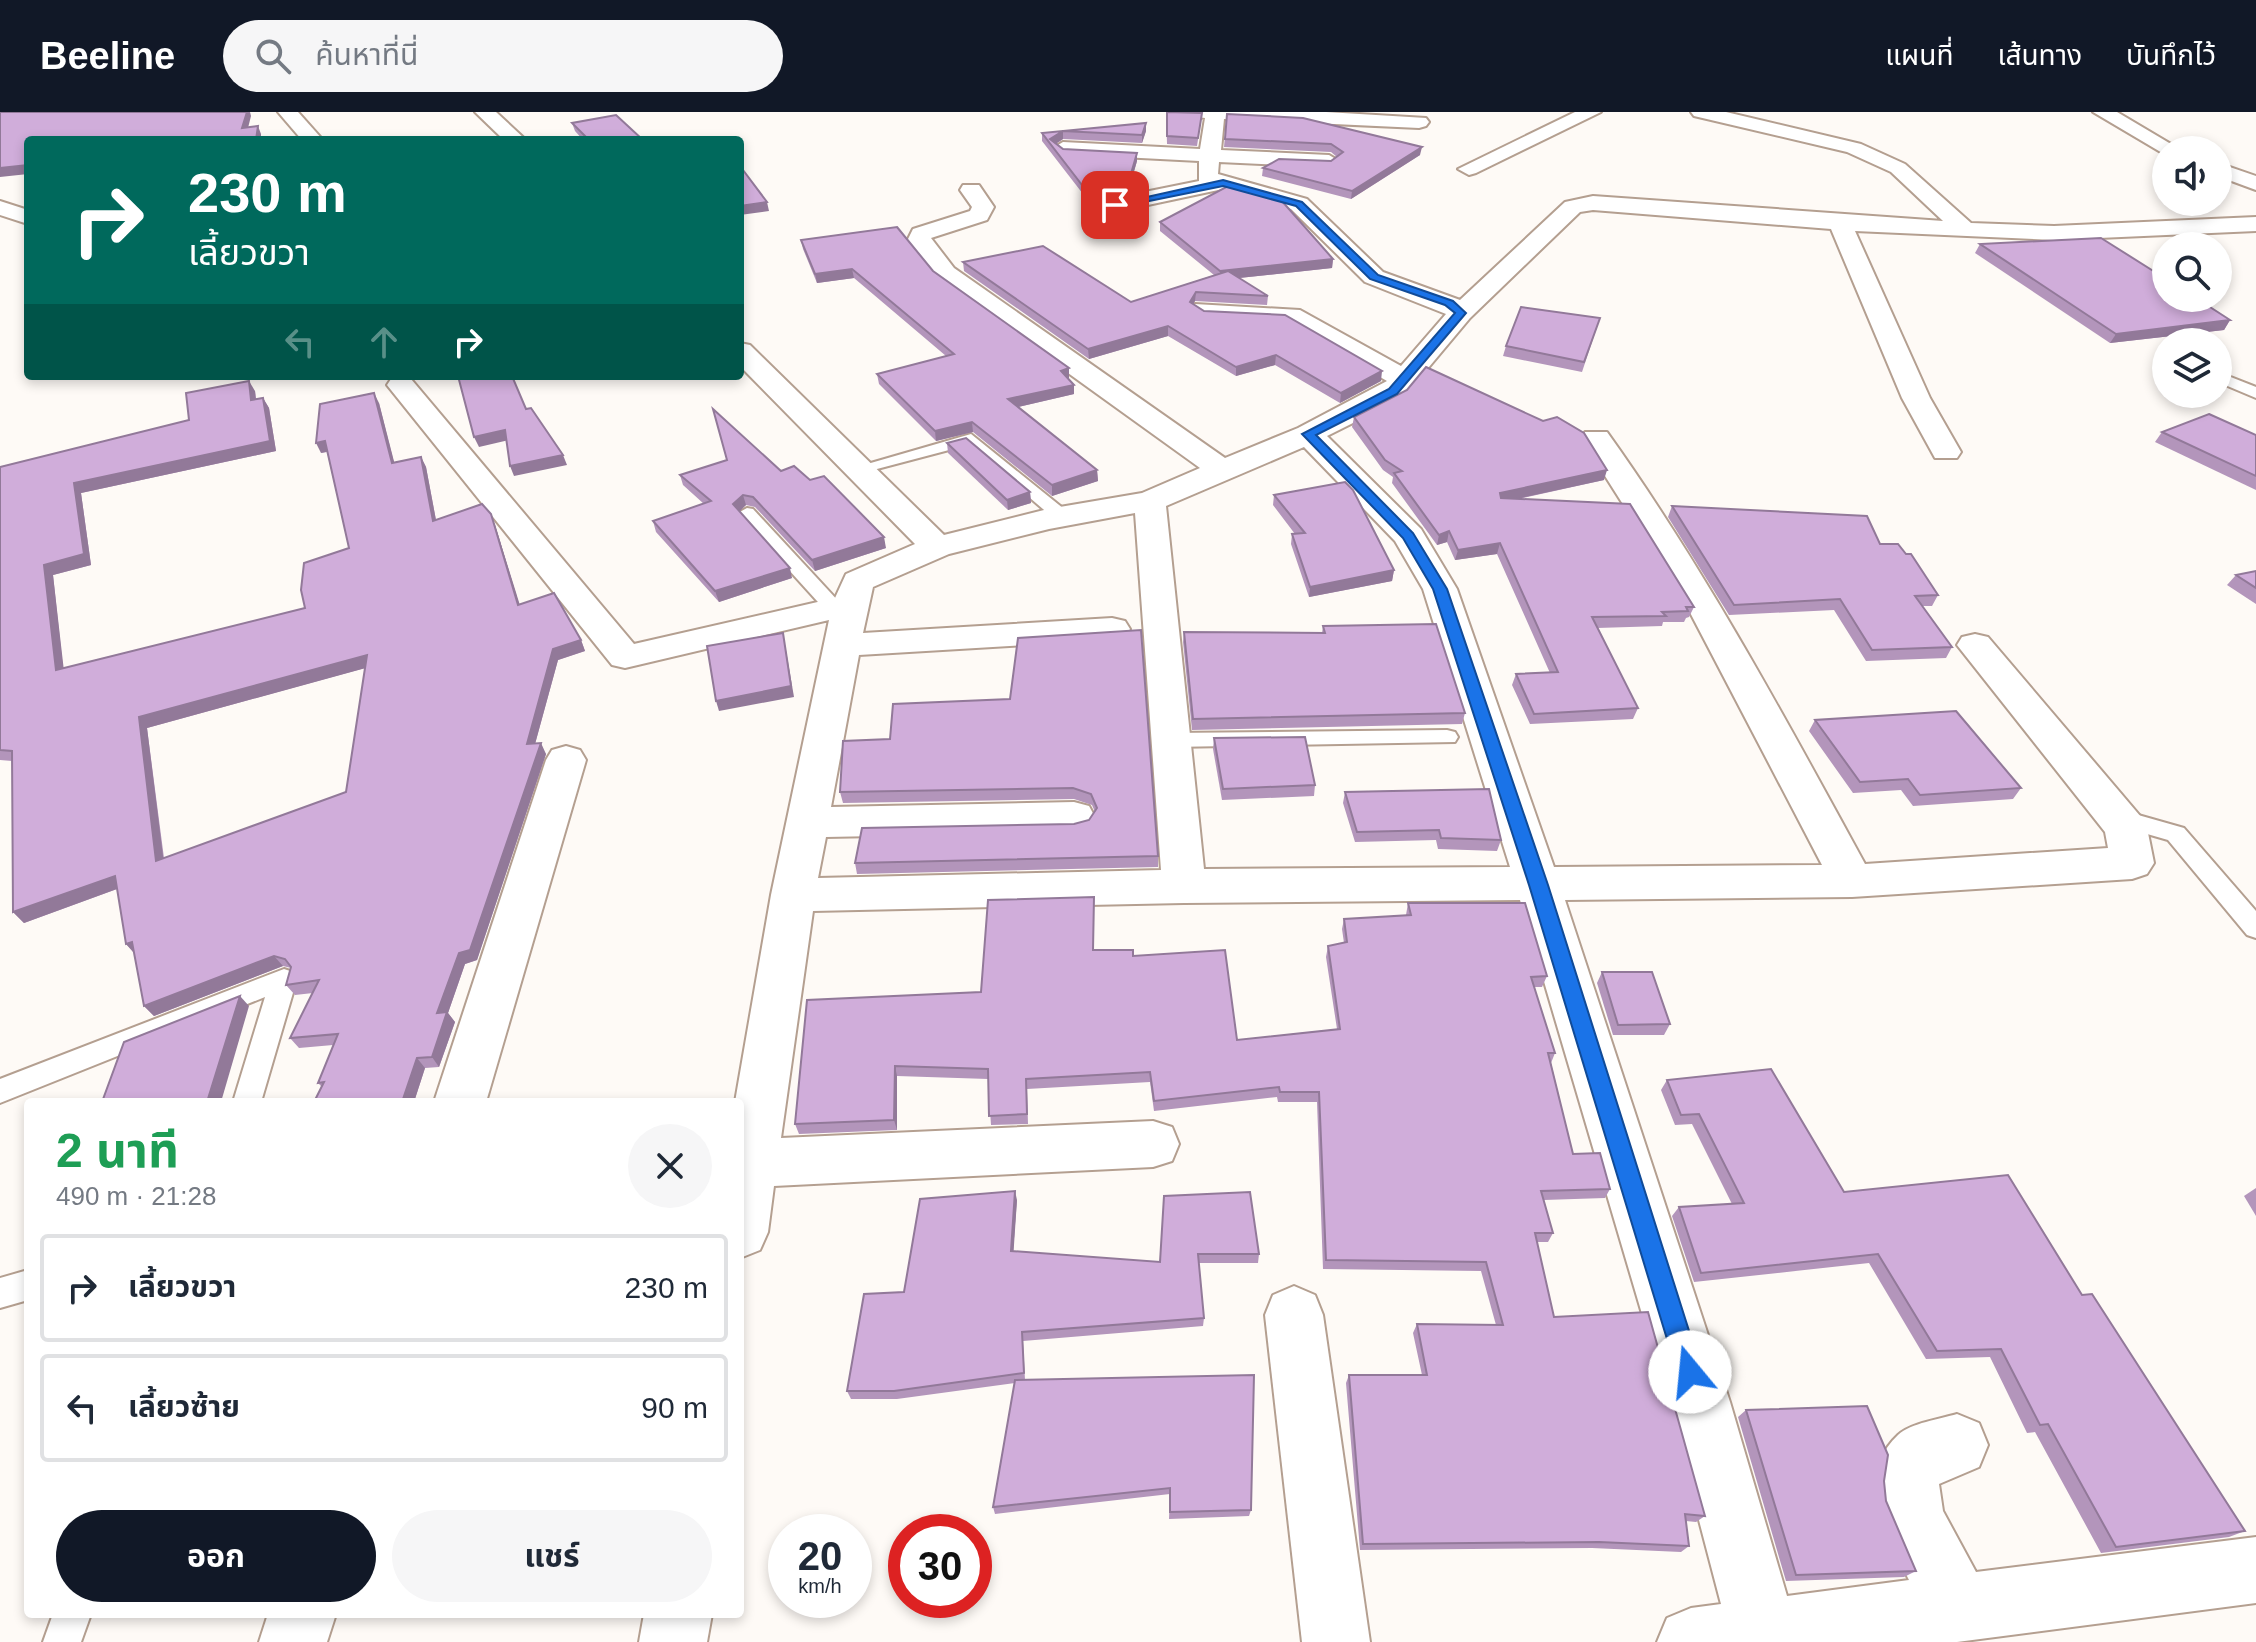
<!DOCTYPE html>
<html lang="th">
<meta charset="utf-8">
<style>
:root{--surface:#fff;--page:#f6f6f7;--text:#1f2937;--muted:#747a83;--line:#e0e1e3;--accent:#111827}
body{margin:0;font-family:Helvetica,"Noto Sans Thai",sans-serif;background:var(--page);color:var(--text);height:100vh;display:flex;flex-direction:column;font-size:30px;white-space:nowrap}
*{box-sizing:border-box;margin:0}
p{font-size:26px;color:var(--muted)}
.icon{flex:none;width:44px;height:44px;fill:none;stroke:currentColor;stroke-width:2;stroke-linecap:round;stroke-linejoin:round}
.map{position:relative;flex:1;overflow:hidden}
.details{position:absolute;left:24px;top:986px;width:720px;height:520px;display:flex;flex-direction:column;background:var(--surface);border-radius:8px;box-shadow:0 4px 12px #0003}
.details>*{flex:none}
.hud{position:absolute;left:24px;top:24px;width:720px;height:244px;border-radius:8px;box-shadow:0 4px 12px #0003;background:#00695c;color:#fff;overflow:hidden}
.controls{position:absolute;left:2152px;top:24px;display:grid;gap:16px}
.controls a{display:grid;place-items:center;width:80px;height:80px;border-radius:50%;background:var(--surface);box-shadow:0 4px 12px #0003;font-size:40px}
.speed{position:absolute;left:768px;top:1402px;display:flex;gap:16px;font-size:40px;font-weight:700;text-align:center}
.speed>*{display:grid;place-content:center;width:104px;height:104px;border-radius:50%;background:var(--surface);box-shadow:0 4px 12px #0003;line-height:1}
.speed small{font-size:20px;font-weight:400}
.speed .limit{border:12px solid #d22;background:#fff;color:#111}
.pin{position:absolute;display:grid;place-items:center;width:68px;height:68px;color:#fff;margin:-34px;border-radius:16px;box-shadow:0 4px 12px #0006}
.me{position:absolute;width:88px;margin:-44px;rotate:343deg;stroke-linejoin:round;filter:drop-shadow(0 0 6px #0008)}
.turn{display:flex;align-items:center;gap:28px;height:168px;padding:0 32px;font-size:36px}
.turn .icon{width:104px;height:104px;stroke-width:2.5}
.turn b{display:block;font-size:56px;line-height:68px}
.lanes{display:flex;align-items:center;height:76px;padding:0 32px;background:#0003;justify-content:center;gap:40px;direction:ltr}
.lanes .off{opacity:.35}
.round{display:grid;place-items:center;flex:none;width:84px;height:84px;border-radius:42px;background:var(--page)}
.headline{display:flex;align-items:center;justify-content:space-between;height:136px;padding:0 32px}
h1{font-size:48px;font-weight:700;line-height:60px;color:#1e9e55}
.action{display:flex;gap:16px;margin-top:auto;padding:16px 32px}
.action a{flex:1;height:92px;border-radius:48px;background:var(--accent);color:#fff;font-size:32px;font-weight:700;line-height:92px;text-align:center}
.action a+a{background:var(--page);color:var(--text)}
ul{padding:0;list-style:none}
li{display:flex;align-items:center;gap:24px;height:108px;margin:0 16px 12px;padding:0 16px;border:4px solid var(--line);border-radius:8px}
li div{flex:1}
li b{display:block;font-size:30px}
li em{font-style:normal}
header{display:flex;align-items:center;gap:48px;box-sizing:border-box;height:112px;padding:0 40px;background:var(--accent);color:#fff}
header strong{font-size:38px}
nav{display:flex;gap:44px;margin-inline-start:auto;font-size:28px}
.search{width:560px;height:72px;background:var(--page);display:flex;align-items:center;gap:20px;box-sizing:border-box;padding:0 28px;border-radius:44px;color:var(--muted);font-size:30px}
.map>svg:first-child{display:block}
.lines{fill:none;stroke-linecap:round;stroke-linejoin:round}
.lane-casing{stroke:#b49f90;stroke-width:4}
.street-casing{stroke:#b49f90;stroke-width:4}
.secondary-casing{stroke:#b49f90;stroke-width:4}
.lane{fill:#fff;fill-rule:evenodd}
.street{fill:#fff;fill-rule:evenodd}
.secondary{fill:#fff;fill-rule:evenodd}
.wall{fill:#b395bb;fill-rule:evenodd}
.shaded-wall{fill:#927999}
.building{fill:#d0adda;stroke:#927999;stroke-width:2;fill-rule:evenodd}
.route{fill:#1a73e8;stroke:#114b97;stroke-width:2}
</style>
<header>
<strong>Beeline</strong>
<div class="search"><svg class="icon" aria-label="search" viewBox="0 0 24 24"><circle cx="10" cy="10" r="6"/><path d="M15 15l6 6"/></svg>ค้นหาที่นี่</div>
<nav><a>แผนที่</a><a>เส้นทาง</a><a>บันทึกไว้</a></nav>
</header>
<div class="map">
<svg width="2256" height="1530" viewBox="0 0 2256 1530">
<rect width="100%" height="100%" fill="#fefaf6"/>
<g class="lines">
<g class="lane-casing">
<g id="lane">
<polygon points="2218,260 2256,275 2256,286 2218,270"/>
<polygon points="971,322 1069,401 1069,409 1057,409 968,333 858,362 850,357"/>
<polygon points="747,396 753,397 841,492 844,496 841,500 827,500 741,405 738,401"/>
<polygon points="1447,618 1455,620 1458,625 1455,630 1171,635 1160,628 1171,621"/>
<polygon points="2117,697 2184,716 2256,799 2256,826 2247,823 2168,728 2109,711 2106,705"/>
<polygon points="284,857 293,860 297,867 261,990 233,990 265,885 0,991 0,967"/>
<polygon points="28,1158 28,1188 0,1196 0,1166"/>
<polygon points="53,1502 91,1502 81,1530 43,1530"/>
</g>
</g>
<g class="street-casing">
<g id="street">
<polygon points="278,0 298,0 323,28 302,28"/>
<polygon points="475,0 496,0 526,28 504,28"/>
<path d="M1186,0H1326L1426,6L1429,10L1426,14L1419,16L1224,7L1221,38L1329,43L1339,49L1329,55L1219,50L1218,62L1307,87L1383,160L1460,188L1565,90L1593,84L1943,109L1891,60L1847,40L1694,4L1691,0H1726L1861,32L1905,52L1971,111L2054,114L2256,105V119L2054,128L1855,119L1930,286L1961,340L1957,346H1935L1902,286L1831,117L1593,98L1580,100L1470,206L1403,286L1327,324L1421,417L1457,477L1554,755L1822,753L1683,487L1581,326L1585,320H1607C1705,457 1784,604 1865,752L2108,736L2105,720L1957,533L1962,525L1975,522L1988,525L2141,705L2147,716L2154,751L2147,762L2132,767L1852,785L1565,788L1730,1290L1787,1484L1909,1468C1887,1425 1853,1365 1898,1323C1911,1311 1940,1307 1957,1302L1979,1311L1988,1333L1979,1355L1939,1372L1943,1399L1976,1460L2256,1425V1491L1957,1530H1657L1667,1506L1691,1496L1721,1492L1668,1290L1520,788L1184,791L813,799L781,1026L1153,1009L1172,1015L1179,1032L1172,1049L1153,1055L774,1074L768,1120L760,1138L740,1146V990H735L771,783L829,508L625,556L612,553L387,273L391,267H411L634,532L835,486L846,462L915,432L740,254V231L750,233L944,423L1048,397L1142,381L1200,356L936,166L907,129L913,117L970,99L972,95L960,78L963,73H979L994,95L987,108L931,126L954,156L1225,346L1298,316L1387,269L1285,210L1204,205L1191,197L1195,192L1300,198L1401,254L1446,202L1365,170L1291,97L1223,77L1115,100L1104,93L1115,86L1199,69V49L1063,42L1053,36L1063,30L1200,37L1205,6L1189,4ZM1304,335L1395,429L1423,477L1510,755L1204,757L1166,394ZM1135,401L1161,758L818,766L826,725L1074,720L1089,716L1095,705L1089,694L1074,690L831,695L859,543L1112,528L1125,525L1130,517L1125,509L1112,506L863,521L873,475L949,442L1049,417Z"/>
<polygon points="1575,0 1601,0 1476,61 1469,63 1458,57"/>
<polygon points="0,89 28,98 28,112 0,103"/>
<polygon points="566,634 580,638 586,648 486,990 434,990 546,648 552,638"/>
<polygon points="1294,1174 1315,1183 1323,1203 1370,1530 1302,1530 1265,1203 1273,1183"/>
<polygon points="268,1502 336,1502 327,1530 259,1530"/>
<polygon points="644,1502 712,1502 707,1530 639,1530"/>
</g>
</g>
<g class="secondary-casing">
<g id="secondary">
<polygon points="2093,0 2117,0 2181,38 2166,38 2164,42"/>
<polygon points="2218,51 2256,64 2256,78 2218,64"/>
</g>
</g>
<use href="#lane" class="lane"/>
<use href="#street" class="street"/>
<use href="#secondary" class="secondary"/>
</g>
<g class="wall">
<polygon points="1166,0 1202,1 1197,34 1167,32"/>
<polygon points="1227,2 1420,43 1351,87 1262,64 1263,56 1331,49 1337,45 1331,40 1224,35"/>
<polygon points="572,11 643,28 583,28 575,19"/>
<polygon points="1146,11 1146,19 1142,31 1063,27 1056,32 1063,37 1137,49 1128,80 1109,86 1103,81 1083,82 1042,29 1042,21"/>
<polygon points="1160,110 1333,147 1332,156 1239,166 1268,184 1267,193 1195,189 1193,192 1204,199 1381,269 1340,291 1275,253 1236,264 1168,224 1089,247 964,159 963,150 1131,190 1214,163 1160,119"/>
<polygon points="801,128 933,159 1069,256 1069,266 1068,266 1074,273 1074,282 1018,295 1097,358 1098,369 1052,384 973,320 936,329 879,272 877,262 946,244 854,166 817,171 803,137"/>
<polygon points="1980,132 2230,208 2224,218 2110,231 1975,141"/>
<polygon points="1600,206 1582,260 1503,244 1506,234"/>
<path d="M255,279L256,287L263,286L269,296L276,339L81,381L91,453L53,463L63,556L305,496L349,436L327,340L321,341L379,291L394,351L421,345L426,355L436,408L495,413L519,492L581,528L585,539L558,548L535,632L546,642L477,848L465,852L448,901L455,910L439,955L425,956L414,990H314L322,975L318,971L333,933L299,936L290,926L313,881L295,883L286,873L291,856L283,854L154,904L144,894L134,841L126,832L117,777L24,811L13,800L12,649L0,648V355L189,308ZM365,556L346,680L164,746L147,616Z"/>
<polygon points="1354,305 1604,368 1518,387 1694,495 1689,505 1686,506 1684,510 1663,510 1662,514 1597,516 1638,596 1633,607 1530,612 1512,573 1516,562 1550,561 1497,442 1455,448 1447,430 1437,433 1392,371 1393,365 1383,358 1352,315"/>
<polygon points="2162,320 2256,323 2256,378 2155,330"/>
<polygon points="947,331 1030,380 1031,391 1008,398 948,341"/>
<polygon points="781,359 886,436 815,459 755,395 746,393 739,399 792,466 719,490 656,420 653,409 704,392 683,373 680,363"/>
<polygon points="1274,383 1394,458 1392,469 1309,485 1291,432 1292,422 1295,422 1273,393"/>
<polygon points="1672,394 1880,432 1938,483 1932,494 1922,494 1952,535 1946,546 1866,549 1834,498 1729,503 1668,405"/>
<polygon points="2256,459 2256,492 2227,473 2236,463"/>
<polygon points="1323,514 1465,601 1462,612 1192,618 1183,530 1184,520 1322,521"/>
<polygon points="1010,587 1158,744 1158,755 857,762 855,751 1074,712 1089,708 1095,700 1092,693 1074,687 843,691 840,680 890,627"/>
<polygon points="1815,608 2021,676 2013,687 1913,694 1901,678 1853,681 1809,619"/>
<polygon points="1214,626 1315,673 1314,684 1222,688 1213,637"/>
<polygon points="1345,680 1501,728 1497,739 1438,737 1436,728 1355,730 1343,691"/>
<polygon points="1408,791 1547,864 1542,875 1534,875 1555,941 1551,951 1573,1042 1610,1077 1605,1086 1544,1088 1553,1121 1548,1130 1537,1130 1554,1205 1705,1404 1696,1410 1686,1409 1689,1434 1681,1440 1592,1436 1360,1438 1346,1271 1349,1263 1422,1263 1413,1221 1417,1212 1496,1213 1481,1159 1323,1157 1317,990 1278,990 1277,985 1154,999 1150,970 1027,977 1028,1012 991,1013 988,967 897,964 897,1018 799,1022 795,1012 981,880 1093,838 1133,844 1237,928 1337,917 1326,845 1328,834 1344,831 1342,817 1344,807 1406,803"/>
<polygon points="1602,860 1670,912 1664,923 1613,923 1597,871"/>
<polygon points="1667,968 1844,1080 2082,1183 2245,1419 2229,1425 2101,1441 2035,1320 2027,1321 1990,1245 1926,1247 1869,1151 1694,1170 1672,1104 1679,1095 1732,1092 1692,1012 1675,1013 1661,978"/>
<polygon points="2256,1076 2256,1104 2244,1084"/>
<polygon points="1164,1084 1259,1142 1258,1151 1199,1151 1204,1206 1203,1214 1023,1229 1025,1268 1251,1398 1249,1404 1169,1407 1170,1382 995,1402 993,1395 1015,1271 897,1287 851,1287 847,1279 904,1180 1017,1088 1013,1139 1160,1150"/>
<polygon points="1746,1298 1884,1369 1886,1389 1916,1459 1904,1465 1786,1469 1738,1305"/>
</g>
<g class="shaded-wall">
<polygon points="247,0 250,0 251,4 246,24 242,16"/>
<polygon points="1146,11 1146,19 1142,31 1142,23"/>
<polygon points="258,14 261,22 261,28 256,28"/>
<polygon points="1063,19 1063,27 1052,34 1050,27"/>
<polygon points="1422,35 1420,43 1351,87 1352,79"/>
<polygon points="1137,41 1137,49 1128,80 1109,86 1109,78"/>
<polygon points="28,53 28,62 0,65 0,56"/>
<polygon points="767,90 769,99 740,103 740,94"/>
<polygon points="1333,147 1332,156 1220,168 1220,159"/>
<polygon points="852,157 854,166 817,171 815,162"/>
<polygon points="1196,180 1195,189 1189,200 1190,190"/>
<polygon points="2230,208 2224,218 2110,231 2116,222"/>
<polygon points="1168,214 1168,224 1089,247 1088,237"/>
<polygon points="1276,243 1275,253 1236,264 1236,255"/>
<polygon points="1069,256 1069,266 1061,268 1061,259"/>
<polygon points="1382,259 1381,269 1340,291 1341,281"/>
<polygon points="249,269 255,279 257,298 251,288"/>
<polygon points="1074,273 1074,282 1009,297 1008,287"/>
<polygon points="374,281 379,291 397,361 392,351"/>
<polygon points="263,286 269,296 276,339 81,381 91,453 53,463 65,568 56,558 44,453 74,371"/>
<polygon points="972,310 973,320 936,329 935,319"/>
<polygon points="505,318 509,328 479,335 474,325"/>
<polygon points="325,329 330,339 321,341 316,331"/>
<polygon points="563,343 567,353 514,364 510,354"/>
<polygon points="421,345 426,355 438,419 433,409"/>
<polygon points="1097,358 1098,369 1052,384 1052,373"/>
<polygon points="1607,358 1604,368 1498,391 1500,381"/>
<polygon points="1030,380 1031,391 1008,398 1007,388"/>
<polygon points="743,383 746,393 736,403 733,392"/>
<polygon points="491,402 495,413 523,503 518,493"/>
<polygon points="1449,419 1447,430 1437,433 1439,423"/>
<polygon points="884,425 886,436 815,459 812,448"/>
<polygon points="1500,431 1497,442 1455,448 1458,438"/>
<polygon points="790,456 792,466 719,490 715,479"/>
<polygon points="1394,458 1392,469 1309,485 1310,475"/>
<polygon points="783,521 794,585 719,599 716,589"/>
<polygon points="581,528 585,539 558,548 532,643 527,632 553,537"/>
<polygon points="367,543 373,554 147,616 165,760 156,749 139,605"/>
<polygon points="541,631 546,642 477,848 465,852 448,901 455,910 439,955 432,945 437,901 459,841"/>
<polygon points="115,764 125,774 24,811 13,800"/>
<polygon points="132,830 136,843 126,832"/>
<polygon points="274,844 283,854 154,904 144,894"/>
<polygon points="240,884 249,894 221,990 207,990"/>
<polygon points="417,946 425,956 414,990 402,990"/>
<polygon points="895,954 897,964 897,1018 894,1008"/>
<polygon points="1015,1079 1017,1088 1013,1148 1011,1139"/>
</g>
<g class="building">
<polygon points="0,0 247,0 242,16 258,14 256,28 28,28 28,53 0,56"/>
<polygon points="1167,0 1202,1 1198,26 1167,24"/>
<polygon points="1227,2 1303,6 1422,35 1352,79 1263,56 1279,47 1331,49 1343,40 1331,32 1225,27"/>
<polygon points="616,3 643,28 589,28 572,11"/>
<polygon points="1146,11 1142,23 1063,19 1050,27 1063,37 1137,41 1128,72 1109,78 1103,72 1082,73 1042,21"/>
<polygon points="740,54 767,90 740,94"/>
<polygon points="1230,73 1281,88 1333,147 1220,159 1160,110"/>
<polygon points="897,115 933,159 1069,256 1061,259 1074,273 1008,287 1097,358 1052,373 972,310 935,319 877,262 954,242 852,157 815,162 801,128"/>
<polygon points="2101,126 2166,167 2166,186 2196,186 2230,208 2116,222 1980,132"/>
<polygon points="1043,134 1131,190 1228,159 1268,184 1196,180 1190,190 1204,199 1285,203 1382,259 1341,281 1276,243 1236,255 1168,214 1088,237 963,150"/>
<polygon points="1521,195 1600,206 1584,250 1506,234"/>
<polygon points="1426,255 1543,309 1557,305 1584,321 1607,358 1500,381 1501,386 1630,392 1694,495 1686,495 1688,499 1662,500 1666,504 1592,505 1638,596 1534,602 1516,562 1558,560 1500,431 1458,438 1449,419 1439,423 1394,361 1402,359 1385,348 1354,305 1407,278"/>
<polygon points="458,264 512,264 526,297 531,296 563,343 510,354 505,318 474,325"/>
<path d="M249,269L251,288L263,286L270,329L74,371L84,442L44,453L56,558L305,496L301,478L304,451L349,436L325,329L316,331L320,292L374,281L392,351L421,345L433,409L482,392L491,402L518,493L554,481L581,528L553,537L527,632L541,631L470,838L459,841L437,901L447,900L432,945L417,946L402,990H314L324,970L318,971L338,922L290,926L319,868L286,873L291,855L285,847L274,844L144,894L132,830L126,832L115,764L13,800L12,639L0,638V355L189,308L186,281ZM367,543L346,680L156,749L139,605Z"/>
<polygon points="713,297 781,359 794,354 810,368 824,364 884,425 812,448 753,385 743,383 733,392 790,456 715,479 653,409 711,389 680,363 727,348"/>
<polygon points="2209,302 2256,323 2256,364 2162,320"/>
<polygon points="966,326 1030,380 1007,388 947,331"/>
<polygon points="1345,370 1353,378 1394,458 1310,475 1292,422 1305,421 1274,383"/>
<polygon points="1672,394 1867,404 1880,432 1898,432 1906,442 1911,442 1938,483 1915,484 1952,535 1872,538 1840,487 1734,493"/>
<polygon points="2256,459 2256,476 2236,463"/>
<polygon points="1436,512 1465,601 1193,607 1184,520 1325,521 1323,514"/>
<polygon points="1141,518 1158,744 855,751 862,716 1074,712 1089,708 1097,696 1091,682 1073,676 840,680 843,629 890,627 893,592 1010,587 1018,526"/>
<polygon points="783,521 791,574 716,589 707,534"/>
<polygon points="1956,599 2021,676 1920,683 1908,667 1860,670 1815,608"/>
<polygon points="1305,625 1315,673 1223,677 1214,626"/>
<polygon points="1489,677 1501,728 1441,726 1439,718 1357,720 1345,680"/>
<polygon points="1094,785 1093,838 1133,838 1133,844 1225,838 1237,928 1340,917 1328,834 1347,830 1344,807 1411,803 1408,791 1525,791 1547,864 1531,865 1555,941 1548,941 1573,1042 1600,1041 1610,1077 1541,1079 1553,1121 1535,1121 1554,1205 1648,1200 1705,1404 1685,1402 1689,1434 1599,1430 1363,1432 1349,1263 1427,1263 1417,1212 1503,1213 1486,1150 1326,1148 1319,980 1280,980 1279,975 1154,989 1150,960 1026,967 1027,1002 989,1004 988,957 895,954 894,1008 795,1012 807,888 981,880 988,788"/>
<polygon points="1602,860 1652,860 1670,912 1618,913"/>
<polygon points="240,884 207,990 102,990 124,930"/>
<polygon points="1771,957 1844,1080 2008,1063 2082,1183 2092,1182 2245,1419 2116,1435 2048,1312 2040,1313 2001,1237 1937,1239 1878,1142 1701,1161 1679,1095 1744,1091 1699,1002 1681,1003 1667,968"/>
<polygon points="1015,1079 1011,1139 1160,1150 1164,1084 1250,1080 1259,1142 1198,1142 1204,1206 1022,1220 1024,1261 894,1279 847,1279 864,1182 904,1180 920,1087"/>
<polygon points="1254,1263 1251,1398 1170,1400 1170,1376 993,1395 1015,1268"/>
<polygon points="1867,1294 1888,1343 1884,1369 1886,1389 1916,1459 1796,1463 1746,1298"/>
</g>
<polygon class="route" points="1223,68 1302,90 1378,163 1453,189 1466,201 1397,282 1316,323 1413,421 1447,477 1548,773 1702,1260 1698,1268 1690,1272 1681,1268 1677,1260 1529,773 1433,477 1403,426 1302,322 1389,277 1455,201 1445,193 1370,167 1296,94 1223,74 1115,96 1111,93"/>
</svg>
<div class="controls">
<a><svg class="icon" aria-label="sound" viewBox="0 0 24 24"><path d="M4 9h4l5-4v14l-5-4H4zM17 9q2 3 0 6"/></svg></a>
<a><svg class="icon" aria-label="search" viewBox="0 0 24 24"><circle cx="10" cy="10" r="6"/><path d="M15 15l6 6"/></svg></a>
<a><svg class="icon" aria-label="layers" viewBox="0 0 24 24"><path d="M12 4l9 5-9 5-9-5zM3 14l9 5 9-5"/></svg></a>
</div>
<div class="speed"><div>20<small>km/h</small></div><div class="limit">30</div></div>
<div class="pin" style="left:1115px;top:93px;background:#d93025"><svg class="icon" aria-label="arrive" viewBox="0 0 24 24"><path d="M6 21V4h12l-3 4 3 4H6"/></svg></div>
<svg class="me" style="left:1690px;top:1260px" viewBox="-20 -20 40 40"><circle r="19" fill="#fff"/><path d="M0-13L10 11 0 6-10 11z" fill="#1a73e8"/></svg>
<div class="hud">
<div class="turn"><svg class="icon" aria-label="right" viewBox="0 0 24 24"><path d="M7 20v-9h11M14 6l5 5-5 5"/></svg><div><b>230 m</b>เลี้ยวขวา</div></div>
<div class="lanes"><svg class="icon off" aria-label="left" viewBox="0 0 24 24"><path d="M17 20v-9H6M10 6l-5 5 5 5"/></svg><svg class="icon off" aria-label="ahead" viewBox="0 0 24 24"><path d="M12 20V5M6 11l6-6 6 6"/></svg><svg class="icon" aria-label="right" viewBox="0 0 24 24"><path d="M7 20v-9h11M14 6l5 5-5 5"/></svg></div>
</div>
<section class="details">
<div class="headline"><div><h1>2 นาที</h1><p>490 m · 21:28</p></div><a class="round"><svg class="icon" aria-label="close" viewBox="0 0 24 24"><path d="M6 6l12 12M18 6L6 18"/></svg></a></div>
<ul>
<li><svg class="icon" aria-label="right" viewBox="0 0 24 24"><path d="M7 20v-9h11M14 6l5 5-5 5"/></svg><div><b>เลี้ยวขวา</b></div><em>230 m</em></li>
<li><svg class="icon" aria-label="left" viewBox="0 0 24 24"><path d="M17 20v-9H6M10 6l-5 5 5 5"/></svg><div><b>เลี้ยวซ้าย</b></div><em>90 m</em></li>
</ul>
<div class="action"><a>ออก</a><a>แชร์</a></div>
</section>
</div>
